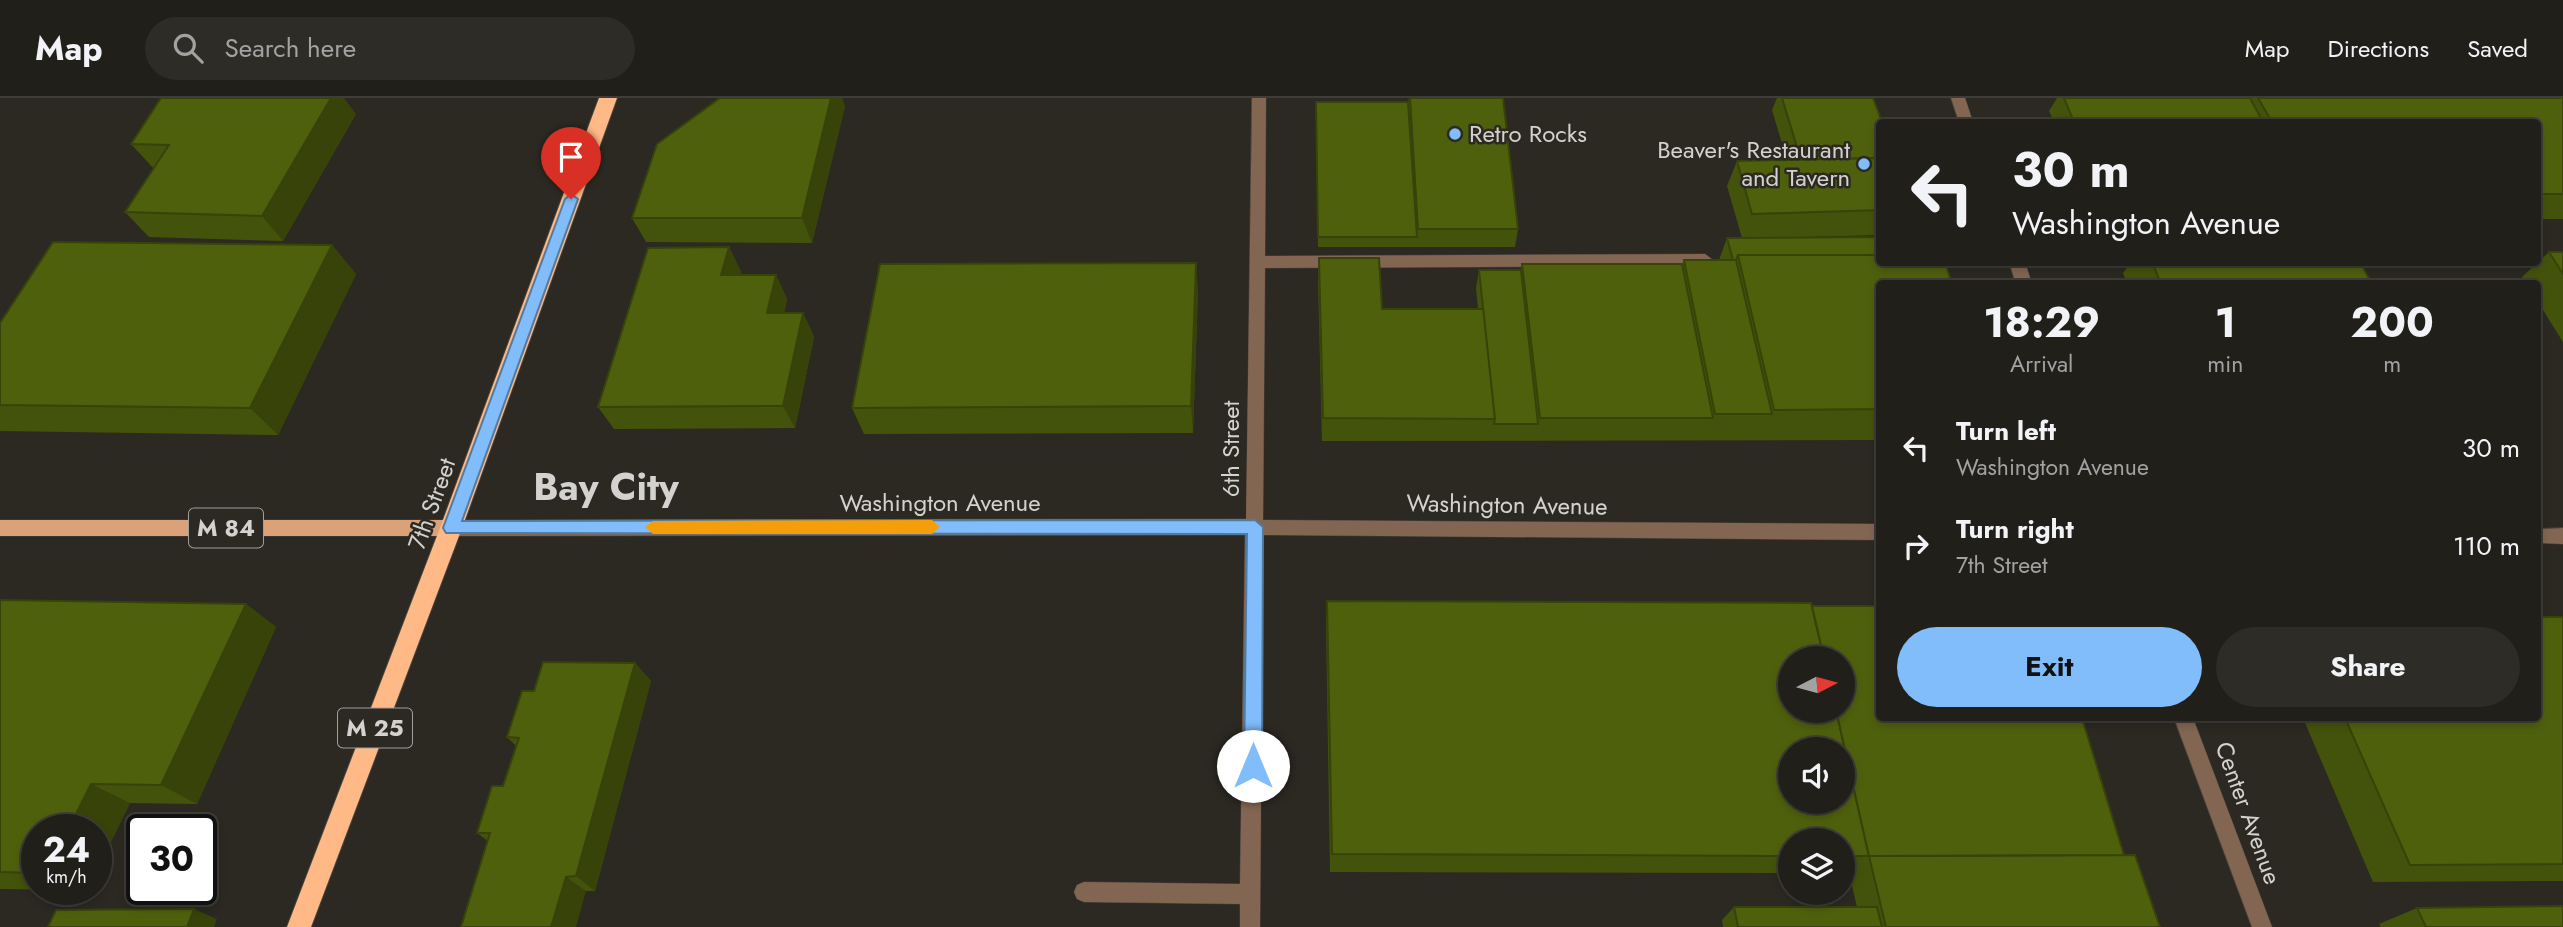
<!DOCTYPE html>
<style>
:root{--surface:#211f1a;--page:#2d2c27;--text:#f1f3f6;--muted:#a2a2a2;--line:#3e3d39;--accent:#80bdfa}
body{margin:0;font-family:Jost,sans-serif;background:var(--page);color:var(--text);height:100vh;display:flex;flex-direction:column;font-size:26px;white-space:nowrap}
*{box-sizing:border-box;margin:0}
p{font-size:23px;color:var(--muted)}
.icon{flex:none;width:38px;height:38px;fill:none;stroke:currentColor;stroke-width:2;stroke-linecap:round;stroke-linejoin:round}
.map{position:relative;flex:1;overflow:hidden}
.sheet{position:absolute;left:1876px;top:182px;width:665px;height:441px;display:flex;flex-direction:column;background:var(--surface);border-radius:7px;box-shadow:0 4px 10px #0003,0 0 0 2px var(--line)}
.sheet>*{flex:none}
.hud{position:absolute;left:1876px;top:21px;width:665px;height:147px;border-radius:7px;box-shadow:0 4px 10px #0003,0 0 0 2px var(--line);background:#211f1a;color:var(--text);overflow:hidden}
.needle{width:46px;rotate:84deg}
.buttons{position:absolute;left:1778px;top:548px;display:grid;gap:14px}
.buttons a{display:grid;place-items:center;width:77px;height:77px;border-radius:50%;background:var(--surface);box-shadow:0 4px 10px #0003,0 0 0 2px var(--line);font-size:35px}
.speed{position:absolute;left:21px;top:716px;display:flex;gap:14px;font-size:35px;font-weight:700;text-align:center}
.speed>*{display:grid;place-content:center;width:91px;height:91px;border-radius:50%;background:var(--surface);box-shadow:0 4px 10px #0003,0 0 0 2px var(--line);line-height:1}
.speed small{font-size:18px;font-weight:400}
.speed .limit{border:4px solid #111;border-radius:10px;background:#fff;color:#111}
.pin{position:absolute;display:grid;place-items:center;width:60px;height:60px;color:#fff;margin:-72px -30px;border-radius:50% 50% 50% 0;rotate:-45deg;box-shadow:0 0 7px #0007}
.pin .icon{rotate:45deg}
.me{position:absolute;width:77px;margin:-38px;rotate:0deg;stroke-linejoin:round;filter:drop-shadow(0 0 5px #0008)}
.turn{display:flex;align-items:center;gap:24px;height:147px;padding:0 21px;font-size:32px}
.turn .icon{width:91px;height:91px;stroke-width:2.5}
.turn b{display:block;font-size:49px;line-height:60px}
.eta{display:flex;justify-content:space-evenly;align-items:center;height:119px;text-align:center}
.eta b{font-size:42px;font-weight:700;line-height:49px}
.primary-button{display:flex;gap:14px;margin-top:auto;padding:14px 21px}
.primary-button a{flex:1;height:80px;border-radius:42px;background:var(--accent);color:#111;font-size:28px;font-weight:700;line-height:80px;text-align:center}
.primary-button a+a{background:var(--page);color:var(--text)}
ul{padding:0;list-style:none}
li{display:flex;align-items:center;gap:21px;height:98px;padding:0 21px}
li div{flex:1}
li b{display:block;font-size:26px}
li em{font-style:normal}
header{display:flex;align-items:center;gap:42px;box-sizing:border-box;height:98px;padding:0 35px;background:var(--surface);border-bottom:2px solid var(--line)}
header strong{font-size:33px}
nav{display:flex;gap:38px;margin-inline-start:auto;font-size:24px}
.search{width:490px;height:63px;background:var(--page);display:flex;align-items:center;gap:18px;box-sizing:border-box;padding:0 24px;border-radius:38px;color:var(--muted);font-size:26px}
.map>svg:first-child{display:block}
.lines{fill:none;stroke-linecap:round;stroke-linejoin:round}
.minor-casing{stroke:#47443e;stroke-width:1}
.major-casing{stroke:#47443e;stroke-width:1}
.highway-casing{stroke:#47443e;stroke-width:2}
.minor{fill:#826652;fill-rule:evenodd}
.major{fill:#dba178;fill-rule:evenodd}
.highway{fill:#feb987;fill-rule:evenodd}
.wall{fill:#44530b}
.shaded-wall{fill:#374309}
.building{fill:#4f600d;stroke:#374309;stroke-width:2;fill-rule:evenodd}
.route{fill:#80bdfa;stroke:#537ba2;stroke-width:2}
.slow{fill:#f59e0b}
.poi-dot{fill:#80bdfa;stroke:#2c2923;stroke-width:2.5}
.labels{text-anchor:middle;stroke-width:5;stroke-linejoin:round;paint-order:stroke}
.shield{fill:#2c2923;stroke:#a19f9b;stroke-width:2}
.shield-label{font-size:23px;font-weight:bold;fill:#d3d2ce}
.poi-label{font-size:24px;fill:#d3d2ce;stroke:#2c2923;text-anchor:start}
.street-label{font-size:24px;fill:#d3d2ce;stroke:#2c2923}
.town-label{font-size:38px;font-weight:bold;fill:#d3d2ce;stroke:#2c2923}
</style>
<header>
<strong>Map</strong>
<div class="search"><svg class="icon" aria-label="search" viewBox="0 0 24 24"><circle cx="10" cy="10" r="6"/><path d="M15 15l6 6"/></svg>Search here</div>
<nav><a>Map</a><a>Directions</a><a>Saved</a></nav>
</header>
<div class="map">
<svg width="2563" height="829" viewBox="0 0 2563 829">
<rect width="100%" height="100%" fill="#2c2923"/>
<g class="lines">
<g class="minor-casing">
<g id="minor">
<polygon points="1252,0 1266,0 1265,158 1705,156 1713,162 1705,168 1265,170 1263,422 1880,426 1880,442 1263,437 1260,829 1240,829 1240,806 1084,804 1077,801 1074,794 1077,787 1084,784 1240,786 1245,437 451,438 445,435 442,430 445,425 451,422 1246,421"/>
<polygon points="1951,0 1965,0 1973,24 1959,24"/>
<polygon points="2009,164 2025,164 2032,186 2016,186"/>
<polygon points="2563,430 2563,446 2538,445 2538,431"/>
<polygon points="2174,620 2193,620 2272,829 2252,829"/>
</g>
</g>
<g class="major-casing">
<polygon id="major" points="0,422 451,422 457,425 460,430 457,435 451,438 0,438"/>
</g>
<g class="highway-casing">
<polygon id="highway" points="599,0 617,0 462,430 311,829 287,829 440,430"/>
</g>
<use href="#minor" class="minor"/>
<use href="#major" class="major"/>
<use href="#highway" class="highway"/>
</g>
<g class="wall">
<polygon points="1409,0 1503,0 1518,131 1515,149 1318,149 1316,14 1408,4"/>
<polygon points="1777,0 1873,0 1880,24 1880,137 1769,140 1880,186 1880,342 1322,343 1318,185 1319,160 1382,211 1478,211 1476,190 1479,172 1521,172 1522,166 1682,166 1684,162 1719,162 1727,140 1742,140 1727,88 1737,63 1787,62 1772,12"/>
<polygon points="2057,0 2563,0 2563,121 2538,121 2538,24 2054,24 2049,13"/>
<polygon points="845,8 812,145 646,144 632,120"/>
<polygon points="356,16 283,143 149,139 125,114 154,71 131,46"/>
<polygon points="332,147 356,176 278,337 0,333 0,225"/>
<polygon points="729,149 741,174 740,177 776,177 787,201 784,215 803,215 814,239 795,330 614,331 598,309"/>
<polygon points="2549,154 2563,154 2563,244 2538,204 2538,186 2526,186 2522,179"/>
<polygon points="2131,164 2360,164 2372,186 2127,186 2123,175"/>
<polygon points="1198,193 1193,335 864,336 852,310"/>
<polygon points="0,502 246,506 276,529 197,706 130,705 96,774 96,732 37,732 37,791 88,791 88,792 0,791"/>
<polygon points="1327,503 1812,509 2124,757 2160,829 1723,829 1722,822 1734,809 1857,809 1849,775 1843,775 1843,742 1790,742 1790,775 1330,774 1326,526"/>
<polygon points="2563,519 2563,783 2373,784 2303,620 2538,620"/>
<polygon points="635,565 651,583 595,793 586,793 488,743 477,735 503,688 516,648 507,639 534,593"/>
<polygon points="2417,810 2563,829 2381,829 2379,826"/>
</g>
<g class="shaded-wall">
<polygon points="331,0 344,0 356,16 283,143 262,118"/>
<polygon points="831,0 842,0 845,8 812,145 802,120"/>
<polygon points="332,147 356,176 278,337 250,310"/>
<polygon points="729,149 741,174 733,201 721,177"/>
<polygon points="1196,165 1198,193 1193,335 1191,308"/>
<polygon points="776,177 787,201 778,239 767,215"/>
<polygon points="803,215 814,239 795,330 783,308"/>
<polygon points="246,506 276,529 197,706 161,687"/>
<polygon points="635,565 651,583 595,793 576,778"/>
<polygon points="91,686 130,705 96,774 96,732 68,732"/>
<polygon points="566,779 586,793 576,829 551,829"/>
<polygon points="194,811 217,821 214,829 187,829"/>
</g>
<g class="building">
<polygon points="161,0 331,0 262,118 125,114 169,47 131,46"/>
<polygon points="720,0 831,0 802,120 632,120 657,46"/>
<polygon points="1410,0 1503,0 1518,131 1418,131"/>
<polygon points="1782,0 1873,0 1882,24 1880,24 1880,60 1801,62"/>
<polygon points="2064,0 2250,0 2263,24 2074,24"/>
<polygon points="2258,0 2563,0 2563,96 2538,96 2538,24 2272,24"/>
<polygon points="1316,4 1408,4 1417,139 1318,139"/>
<polygon points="1880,60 1880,112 1752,116 1737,63"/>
<polygon points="1880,139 1880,157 1738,157 1736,162 1733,162 1727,140"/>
<polygon points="53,144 332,147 250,310 0,307 0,225"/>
<polygon points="729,149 721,177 776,177 767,215 803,215 783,308 598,309 648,150"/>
<polygon points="2549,154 2563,154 2563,176"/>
<polygon points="1738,157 1880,157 1880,164 1945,164 1952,186 1880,186 1880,311 1774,312"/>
<polygon points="1319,160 1379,160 1382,211 1484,211 1495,321 1323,320"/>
<polygon points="1684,162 1736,162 1772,316 1715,316"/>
<polygon points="2152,164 2360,164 2372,186 2161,186"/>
<polygon points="1196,165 1191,308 852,310 880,166"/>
<polygon points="1522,166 1682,166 1713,320 1540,320"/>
<polygon points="1479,172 1521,172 1538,326 1494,326 1495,321"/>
<polygon points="0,502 246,506 161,687 91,686 68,732 37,732 37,775 0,774"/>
<path d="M1327,503L1811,505L1824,560H1790V612H1836L1869,758L2135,757L2160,829H1886L1869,758H1843V742H1790V758L1332,756ZM1790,651H1843V704H1790Z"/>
<polygon points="1812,508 1880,508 1880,620 2082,620 2124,757 1869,758 1836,612 1843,612 1843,560 1824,560"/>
<polygon points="2538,519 2563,519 2563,766 2410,767 2345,620 2538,620"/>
<polygon points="543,564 635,565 576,778 566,779 551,829 461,829 490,735 477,735 492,688 503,688 519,640 507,639 522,593 534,593"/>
<polygon points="2563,808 2563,829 2426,829 2417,810"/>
<polygon points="1734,809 1877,809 1882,829 1738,829"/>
<polygon points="194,811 187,829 48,829 56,812"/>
</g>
<polygon class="route" points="571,96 578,101 462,423 1255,422 1263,429 1262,668 1259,674 1253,676 1246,674 1244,668 1247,436 446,435 443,430 565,101"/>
<polygon class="slow" points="932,422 940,429 932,436 653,436 645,429 653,423"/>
<g class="poi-dot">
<circle cx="1455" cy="36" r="7"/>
<circle cx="1864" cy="66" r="7"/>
</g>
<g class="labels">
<g class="shield">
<rect x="189" y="410.5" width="74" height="39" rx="5"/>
<rect x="338" y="610.5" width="74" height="39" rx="5"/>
</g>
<g class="shield-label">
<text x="226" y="438">M 84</text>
<text x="375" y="638">M 25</text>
</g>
<g class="poi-label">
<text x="1469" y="44">Retro Rocks</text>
<text x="1850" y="60" text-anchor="end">Beaver's Restaurant<tspan x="1850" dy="28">and Tavern</tspan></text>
</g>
<g class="street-label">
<text transform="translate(1231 351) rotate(-90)" y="8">6th Street</text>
<text x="940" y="413">Washington Avenue</text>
<text transform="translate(432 406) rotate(-70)" y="8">7th Street</text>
<text transform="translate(1507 407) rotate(1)" y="8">Washington Avenue</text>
<text transform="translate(2248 715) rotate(70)" y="8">Center Avenue</text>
</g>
<g class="town-label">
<text x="606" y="402">Bay City</text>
</g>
</g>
</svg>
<div class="buttons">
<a><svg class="needle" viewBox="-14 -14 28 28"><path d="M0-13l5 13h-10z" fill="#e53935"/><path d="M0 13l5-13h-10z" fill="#a2a2a2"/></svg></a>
<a><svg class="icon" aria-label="sound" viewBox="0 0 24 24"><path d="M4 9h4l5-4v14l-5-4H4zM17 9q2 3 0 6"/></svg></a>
<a><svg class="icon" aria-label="layers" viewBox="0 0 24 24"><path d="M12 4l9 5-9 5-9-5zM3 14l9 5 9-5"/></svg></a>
</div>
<div class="speed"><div>24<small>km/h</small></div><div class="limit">30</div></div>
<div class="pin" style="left:571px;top:101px;background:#d93025"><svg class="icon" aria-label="arrive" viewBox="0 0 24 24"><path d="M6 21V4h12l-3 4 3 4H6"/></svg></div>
<svg class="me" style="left:1253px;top:668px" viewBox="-20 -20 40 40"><circle r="19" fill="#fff"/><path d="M0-13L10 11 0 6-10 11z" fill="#80bdfa"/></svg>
<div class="hud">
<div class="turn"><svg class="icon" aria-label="left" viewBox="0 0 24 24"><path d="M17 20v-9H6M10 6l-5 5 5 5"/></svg><div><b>30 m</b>Washington Avenue</div></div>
</div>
<section class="sheet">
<div class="eta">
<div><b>18:29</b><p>Arrival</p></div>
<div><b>1</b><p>min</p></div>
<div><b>200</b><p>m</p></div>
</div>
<ul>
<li><svg class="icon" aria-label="left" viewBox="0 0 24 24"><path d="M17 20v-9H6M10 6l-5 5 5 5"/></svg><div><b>Turn left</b><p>Washington Avenue</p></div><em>30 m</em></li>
<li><svg class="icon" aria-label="right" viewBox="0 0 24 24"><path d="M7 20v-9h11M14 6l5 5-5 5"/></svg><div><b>Turn right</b><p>7th Street</p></div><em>110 m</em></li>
</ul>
<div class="primary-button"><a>Exit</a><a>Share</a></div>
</section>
</div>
